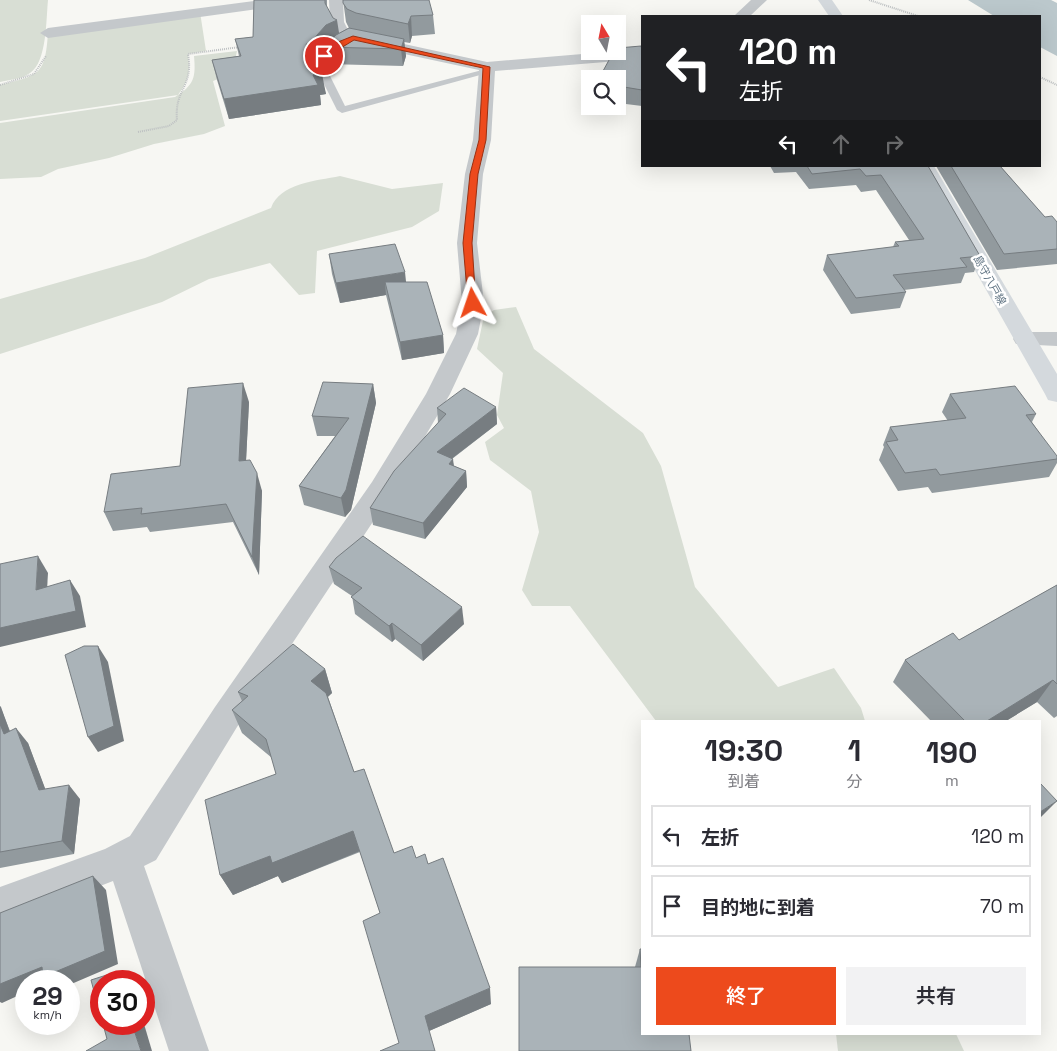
<!DOCTYPE html>
<html lang="ja">
<meta charset="utf-8">
<style>
:root{--surface:#fff;--page:#f2f2f3;--text:#2b2b33;--muted:#7c7c81;--line:#e1e1e2;--accent:#ed4a1c}
body{margin:0;font-family:"Space Grotesk","Noto Sans JP",sans-serif;background:var(--page);color:var(--text);height:100vh;display:flex;flex-direction:column;font-size:19px;white-space:nowrap}
*{box-sizing:border-box;margin:0}
p{font-size:16px;color:var(--muted)}
.icon{flex:none;width:28px;height:28px;fill:none;stroke:currentColor;stroke-width:2;stroke-linecap:round;stroke-linejoin:round}
.map{position:relative;flex:1;overflow:hidden}
.side{position:absolute;left:641px;top:720px;width:400px;height:315px;display:flex;flex-direction:column;background:var(--surface);border-radius:0px;box-shadow:0 5px 20px #0002}
.side>*{flex:none}
.hud{position:absolute;left:641px;top:15px;width:400px;height:152px;border-radius:0px;box-shadow:0 5px 20px #0002;background:#202124;color:#fff;overflow:hidden}
.needle{width:32px;rotate:350deg}
.buttons{position:absolute;left:581px;top:15px;display:grid;gap:10px}
.buttons a{display:grid;place-items:center;width:45px;height:45px;border-radius:0px;background:var(--surface);box-shadow:0 5px 20px #0002;font-size:25px}
.speed{position:absolute;left:15px;top:970px;display:flex;gap:10px;font-size:25px;font-weight:700;text-align:center}
.speed>*{display:grid;place-content:center;width:65px;height:65px;border-radius:50%;background:var(--surface);box-shadow:0 5px 20px #0002;line-height:1}
.speed small{font-size:12px;font-weight:400}
.speed .limit{border:8px solid #d22;background:#fff;color:#111}
.pin{position:absolute;display:grid;place-items:center;width:42px;height:42px;color:#fff;margin:-21px;border:2px solid #fff;border-radius:50%;box-shadow:0 1px 5px #0007}
.me{position:absolute;width:55px;margin:-28px;rotate:355deg;stroke-linejoin:round;filter:drop-shadow(0 0 4px #0008)}
.turn{display:flex;align-items:center;gap:18px;height:105px;padding:0 15px;font-size:22px}
.turn .icon{width:65px;height:65px;stroke-width:2.5}
.turn b{display:block;font-size:35px;line-height:42px}
.lanes{display:flex;align-items:center;height:48px;padding:0 15px;background:#0003;justify-content:center;gap:25px;direction:ltr}
.lanes .off{opacity:.35}
.eta{display:flex;justify-content:space-evenly;align-items:center;height:85px;text-align:center}
.eta b{font-size:30px;font-weight:600;line-height:35px}
.cta{display:flex;gap:10px;margin-top:auto;padding:10px 15px}
.cta a{flex:1;height:58px;border-radius:0px;background:var(--accent);color:#fff;font-size:20px;font-weight:600;line-height:58px;text-align:center}
.cta a+a{background:var(--page);color:var(--text)}
ul{padding:0;list-style:none}
li{display:flex;align-items:center;gap:15px;height:62px;margin:0 10px 8px;padding:0 5px;border:2px solid var(--line);border-radius:0px}
li div{flex:1}
li b{display:block;font-size:19px}
li em{font-style:normal}
.map>svg:first-child{display:block}
.green{fill:#d8ded4}
.water{fill:#bbc8cc}
.lines{fill:none;stroke-linecap:round;stroke-linejoin:round}
.path{stroke:#bdc0c2;stroke-width:2;stroke-dasharray:1 1;stroke-linecap:butt}
.lane{fill:#c4c8cb;fill-rule:evenodd}
.street{fill:#c4c8cb;fill-rule:evenodd}
.secondary{fill:#d4d9dd;fill-rule:evenodd}
.wall{fill:#929a9e}
.shaded-wall{fill:#777d81}
.building{fill:#aab3b8;stroke:#777d81}
.route{fill:#ed4a1c;stroke:#9a3012}
.labels{text-anchor:middle;stroke-width:5;stroke-linejoin:round;paint-order:stroke}
.far-street-label{font-size:11px;fill:#647786;stroke:#fff}
</style>
<div class="map">
<svg width="1057" height="1051" viewBox="0 0 1057 1051">
<rect width="100%" height="100%" fill="#f7f7f3"/>
<g class="green">
<path d="M0,0H48C46,20 47,62 30,73C22,79 9,80 0,82Z"/>
<path d="M200,12L206,51L188,54C190,72 189,80 178,95L0,121V85C39,75 45,76 48,33Z"/>
<path d="M237,51L234,65L228,75L213,81L225,126L204,134L154,144L109,158L58,169L41,177L0,179V123L175,97C194,85 196,78 194,56Z"/>
<path d="M340,176L392,189L443,183L439,211L412,227L317,251L315,293L299,295L270,263L209,279L162,302L0,354V299L145,258L271,208C280,183 316,181 340,176Z"/>
<polygon points="516,307 534,349 643,433 661,466 695,587 778,687 834,668 861,708 865,721 656,721 570,606 532,606 522,590 539,532 531,491 490,460 485,442 504,428 497,415 503,373 477,349 484,316 494,310"/>
<polygon points="836,1034 956,1034 964,1051 838,1051"/>
</g>
<polygon class="water" points="968,0 1051,0 1057,3 1057,56 1040,47 1040,16 994,16"/>
<g class="lines">
<g class="path">
<polyline points="869,0 918,16"/>
<polyline points="1040,77 1057,85"/>
<polyline points="0,85 34,74 46,56"/>
<path d="M138,132L169,126L177,120C174,89 194,87 188,54L240,47"/>
</g>
<polygon class="lane" points="342,40 347,43 345,45 328,58 324,64 345,106 486,69 491,72 342,113 337,110 314,64 321,54"/>
<g class="street">
<polygon points="262,0 301,0 294,4 48,38 40,33 48,28"/>
<polygon points="329,0 343,0 344,22 348,30 358,34 487,62 642,49 642,59 495,71 491,140 483,174 477,243 484,303 478,334 450,394 390,496 237,727 156,860 144,866 209,1051 169,1051 113,881 0,925 0,887 105,849 130,836 215,707 372,482 426,394 456,334 462,303 457,243 465,174 473,140 479,70 353,43 337,36 330,22"/>
<polygon points="751,0 767,0 750,16 734,16"/>
<polygon points="1024,332 1057,332 1057,346 1016,344 1013,339 1016,334"/>
</g>
<g class="secondary">
<polygon points="818,0 832,0 843,16 829,16"/>
<polygon points="916,166 934,166 1057,374 1057,402 1048,400 1045,394"/>
</g>
</g>
<g class="wall">
<polygon points="254,0 327,0 327,8 339,33 349,28 346,22 343,0 433,15 435,34 412,36 410,43 404,42 406,56 403,66 327,64 324,50 315,60 326,94 320,95 321,105 229,119 217,80 212,60 239,56 235,39 253,37"/>
<polygon points="642,50 642,106 618,103 618,79 603,79 603,71"/>
<polygon points="770,166 928,166 980,256 974,272 965,273 961,283 904,290 906,292 900,308 851,314 823,270 827,255 893,247 895,242 909,240 876,190 861,192 856,185 809,189 796,172 774,173"/>
<polygon points="936,166 1000,166 1045,217 1057,222 1057,264 997,270"/>
<polygon points="329,254 406,282 443,335 444,353 402,360 386,295 340,303 332,274"/>
<polygon points="373,384 376,403 351,510 345,517 304,505 299,486 335,436 317,436 312,416"/>
<polygon points="950,394 1036,414 1032,422 1057,459 1057,463 1049,477 932,493 928,487 898,491 879,460 884,447 883,445 890,427 948,421 942,412"/>
<polygon points="249,402 246,461 262,491 259,575 233,522 150,532 147,527 113,531 104,512 180,466"/>
<polygon points="496,407 497,424 452,459 454,466 466,471 467,487 425,539 373,525 370,508 438,423 437,408"/>
<polygon points="329,567 464,624 423,661 395,639 392,642 355,614 352,596 334,584"/>
<polygon points="1057,585 1057,716 1054,718 1037,702 1006,721 931,721 893,682 905,660 959,640"/>
<polygon points="325,669 332,693 328,697 354,772 394,853 416,858 428,864 491,1004 429,1031 399,1043 380,913 360,852 282,883 278,876 233,895 220,875 276,774 272,758 242,733 232,710 242,701 238,692"/>
<polygon points="0,706 10,731 28,743 45,789 80,799 74,854 0,868"/>
<polygon points="640,949 691,1051 635,967"/>
</g>
<g class="shaded-wall">
<polygon points="411,16 412,36 410,43 408,24"/>
<polygon points="337,20 340,39 324,47 324,50 312,64 309,44 326,25"/>
<polygon points="404,39 406,56 403,66 401,49"/>
<polygon points="322,74 326,94 320,95 321,105 229,119 224,99 313,75"/>
<polygon points="405,272 407,291 385,282 386,295 340,303 336,283"/>
<polygon points="443,335 444,353 402,360 400,342"/>
<polygon points="243,383 249,402 245,480 239,461"/>
<polygon points="373,384 376,403 351,510 345,517 341,498"/>
<polygon points="496,407 497,424 438,469 437,452"/>
<polygon points="453,459 455,476 449,464"/>
<polygon points="466,471 467,487 425,539 423,523"/>
<polygon points="257,473 262,491 259,575 252,557"/>
<polygon points="38,556 48,573 46,607 36,590"/>
<polygon points="70,580 80,596 86,627 0,647 0,628"/>
<polygon points="462,607 464,624 423,661 421,645"/>
<polygon points="392,623 395,639 392,642 389,626"/>
<polygon points="98,646 108,662 124,741 98,752 88,737"/>
<polygon points="325,669 332,693 319,704 311,681"/>
<polygon points="1053,680 1037,702 1006,721 987,721"/>
<polygon points="0,706 1,707 16,749 4,734 0,724"/>
<polygon points="16,728 28,743 51,804 39,790"/>
<polygon points="69,785 80,799 74,854 62,841"/>
<polygon points="1057,801 1040,818 1040,812"/>
<polygon points="353,831 360,851 282,883 278,876 233,895 220,875 270,856"/>
<polygon points="93,876 106,890 118,964 69,985 69,981 26,981 26,992 2,1003 0,1002 0,984"/>
<polygon points="116,972 126,981 119,981"/>
<polygon points="490,988 491,1004 429,1031 425,1016"/>
<polygon points="132,1024 144,1024 152,1051 141,1051"/>
</g>
<g class="building">
<polygon points="254,0 325,0 325,3 333,18 337,20 326,25 309,44 306,44 322,74 313,75 318,85 224,99 212,60 241,56 235,39 253,37"/>
<polygon points="343,0 429,0 433,15 411,16 408,24 356,13 347,9 343,3"/>
<polygon points="349,28 404,39 401,49 324,47 336,35"/>
<polygon points="641,46 642,50 642,90 618,86 618,79 607,79 603,71 614,51 618,51 618,48"/>
<polygon points="807,166 928,166 980,256 960,258 967,267 893,275 906,292 856,298 827,255 899,246 895,242 924,239 881,175 866,176 860,169 812,174"/>
<polygon points="951,166 1000,166 1045,217 1052,216 1057,222 1057,249 1004,254"/>
<polygon points="395,244 405,272 336,283 329,254"/>
<polygon points="385,282 427,282 443,335 400,342"/>
<polygon points="323,382 373,384 346,490 341,498 299,486 349,418 312,416"/>
<polygon points="243,383 239,461 250,460 257,473 252,557 226,504 141,514 142,508 104,512 111,474 180,466 188,388"/>
<polygon points="1015,386 1036,414 1026,415 1057,456 1057,459 940,475 936,469 905,473 886,442 898,440 890,427 966,418 950,394"/>
<polygon points="464,388 496,407 437,452 453,459 449,464 466,471 423,523 370,508 394,471 446,414 437,408"/>
<polygon points="363,536 462,607 421,645 392,623 389,626 351,597 362,588 329,567 336,558"/>
<polygon points="38,556 36,590 70,580 76,611 0,628 0,564"/>
<polygon points="1057,585 1057,684 1053,680 987,721 965,721 905,660 953,633 959,640"/>
<polygon points="293,644 325,669 311,681 326,693 354,772 364,769 394,853 412,846 416,858 425,854 428,864 443,858 490,988 425,1016 435,1051 380,1051 399,1043 363,921 380,913 353,831 272,863 270,856 220,875 205,800 276,774 266,739 232,710 248,696 238,692"/>
<polygon points="84,646 98,646 114,726 88,737 65,655"/>
<polygon points="0,724 4,734 16,728 39,790 69,785 62,841 0,852"/>
<polygon points="1040,783 1057,801 1040,812"/>
<polygon points="93,876 105,951 43,977 42,967 0,984 0,913"/>
<polygon points="640,949 642,949 642,1034 689,1034 691,1051 519,1051 519,967 641,967"/>
<polygon points="116,972 119,981 101,981 101,1017 91,980"/>
<polygon points="103,1024 132,1024 141,1051 86,1051 107,1039"/>
</g>
<polygon class="route" points="353,36 490,67 486,140 478,174 472,243 476,305 468,303 463,243 470,174 479,140 483,68 354,40 326,57 320,56 338,42"/>
<g class="labels">
<g class="far-street-label">
<text transform="translate(990 280) rotate(61)" y="4">島守八戸線</text>
</g>
</g>
</svg>
<div class="buttons">
<a><svg class="needle" viewBox="-14 -14 28 28"><path d="M0-13l5 13h-10z" fill="#e53935"/><path d="M0 13l5-13h-10z" fill="#7c7c81"/></svg></a>
<a><svg class="icon" aria-label="search" viewBox="0 0 24 24"><circle cx="10" cy="10" r="6"/><path d="M15 15l6 6"/></svg></a>
</div>
<div class="speed"><div>29<small>km/h</small></div><div class="limit">30</div></div>
<div class="pin" style="left:324px;top:56px;background:#d93025"><svg class="icon" aria-label="arrive" viewBox="0 0 24 24"><path d="M6 21V4h12l-3 4 3 4H6"/></svg></div>
<svg class="me" style="left:473px;top:303px" viewBox="-20 -20 40 40"><path d="M0-17L14 15 0 8-14 15z" fill="#ed4a1c" stroke="#fff" stroke-width="4"/></svg>
<div class="hud">
<div class="turn"><svg class="icon" aria-label="left" viewBox="0 0 24 24"><path d="M17 20v-9H6M10 6l-5 5 5 5"/></svg><div><b>120 m</b>左折</div></div>
<div class="lanes"><svg class="icon" aria-label="left" viewBox="0 0 24 24"><path d="M17 20v-9H6M10 6l-5 5 5 5"/></svg><svg class="icon off" aria-label="ahead" viewBox="0 0 24 24"><path d="M12 20V5M6 11l6-6 6 6"/></svg><svg class="icon off" aria-label="right" viewBox="0 0 24 24"><path d="M7 20v-9h11M14 6l5 5-5 5"/></svg></div>
</div>
<section class="side">
<div class="eta">
<div><b>19:30</b><p>到着</p></div>
<div><b>1</b><p>分</p></div>
<div><b>190</b><p>m</p></div>
</div>
<ul>
<li><svg class="icon" aria-label="left" viewBox="0 0 24 24"><path d="M17 20v-9H6M10 6l-5 5 5 5"/></svg><div><b>左折</b></div><em>120 m</em></li>
<li><svg class="icon" aria-label="arrive" viewBox="0 0 24 24"><path d="M6 21V4h12l-3 4 3 4H6"/></svg><div><b>目的地に到着</b></div><em>70 m</em></li>
</ul>
<div class="cta"><a>終了</a><a>共有</a></div>
</section>
</div>
